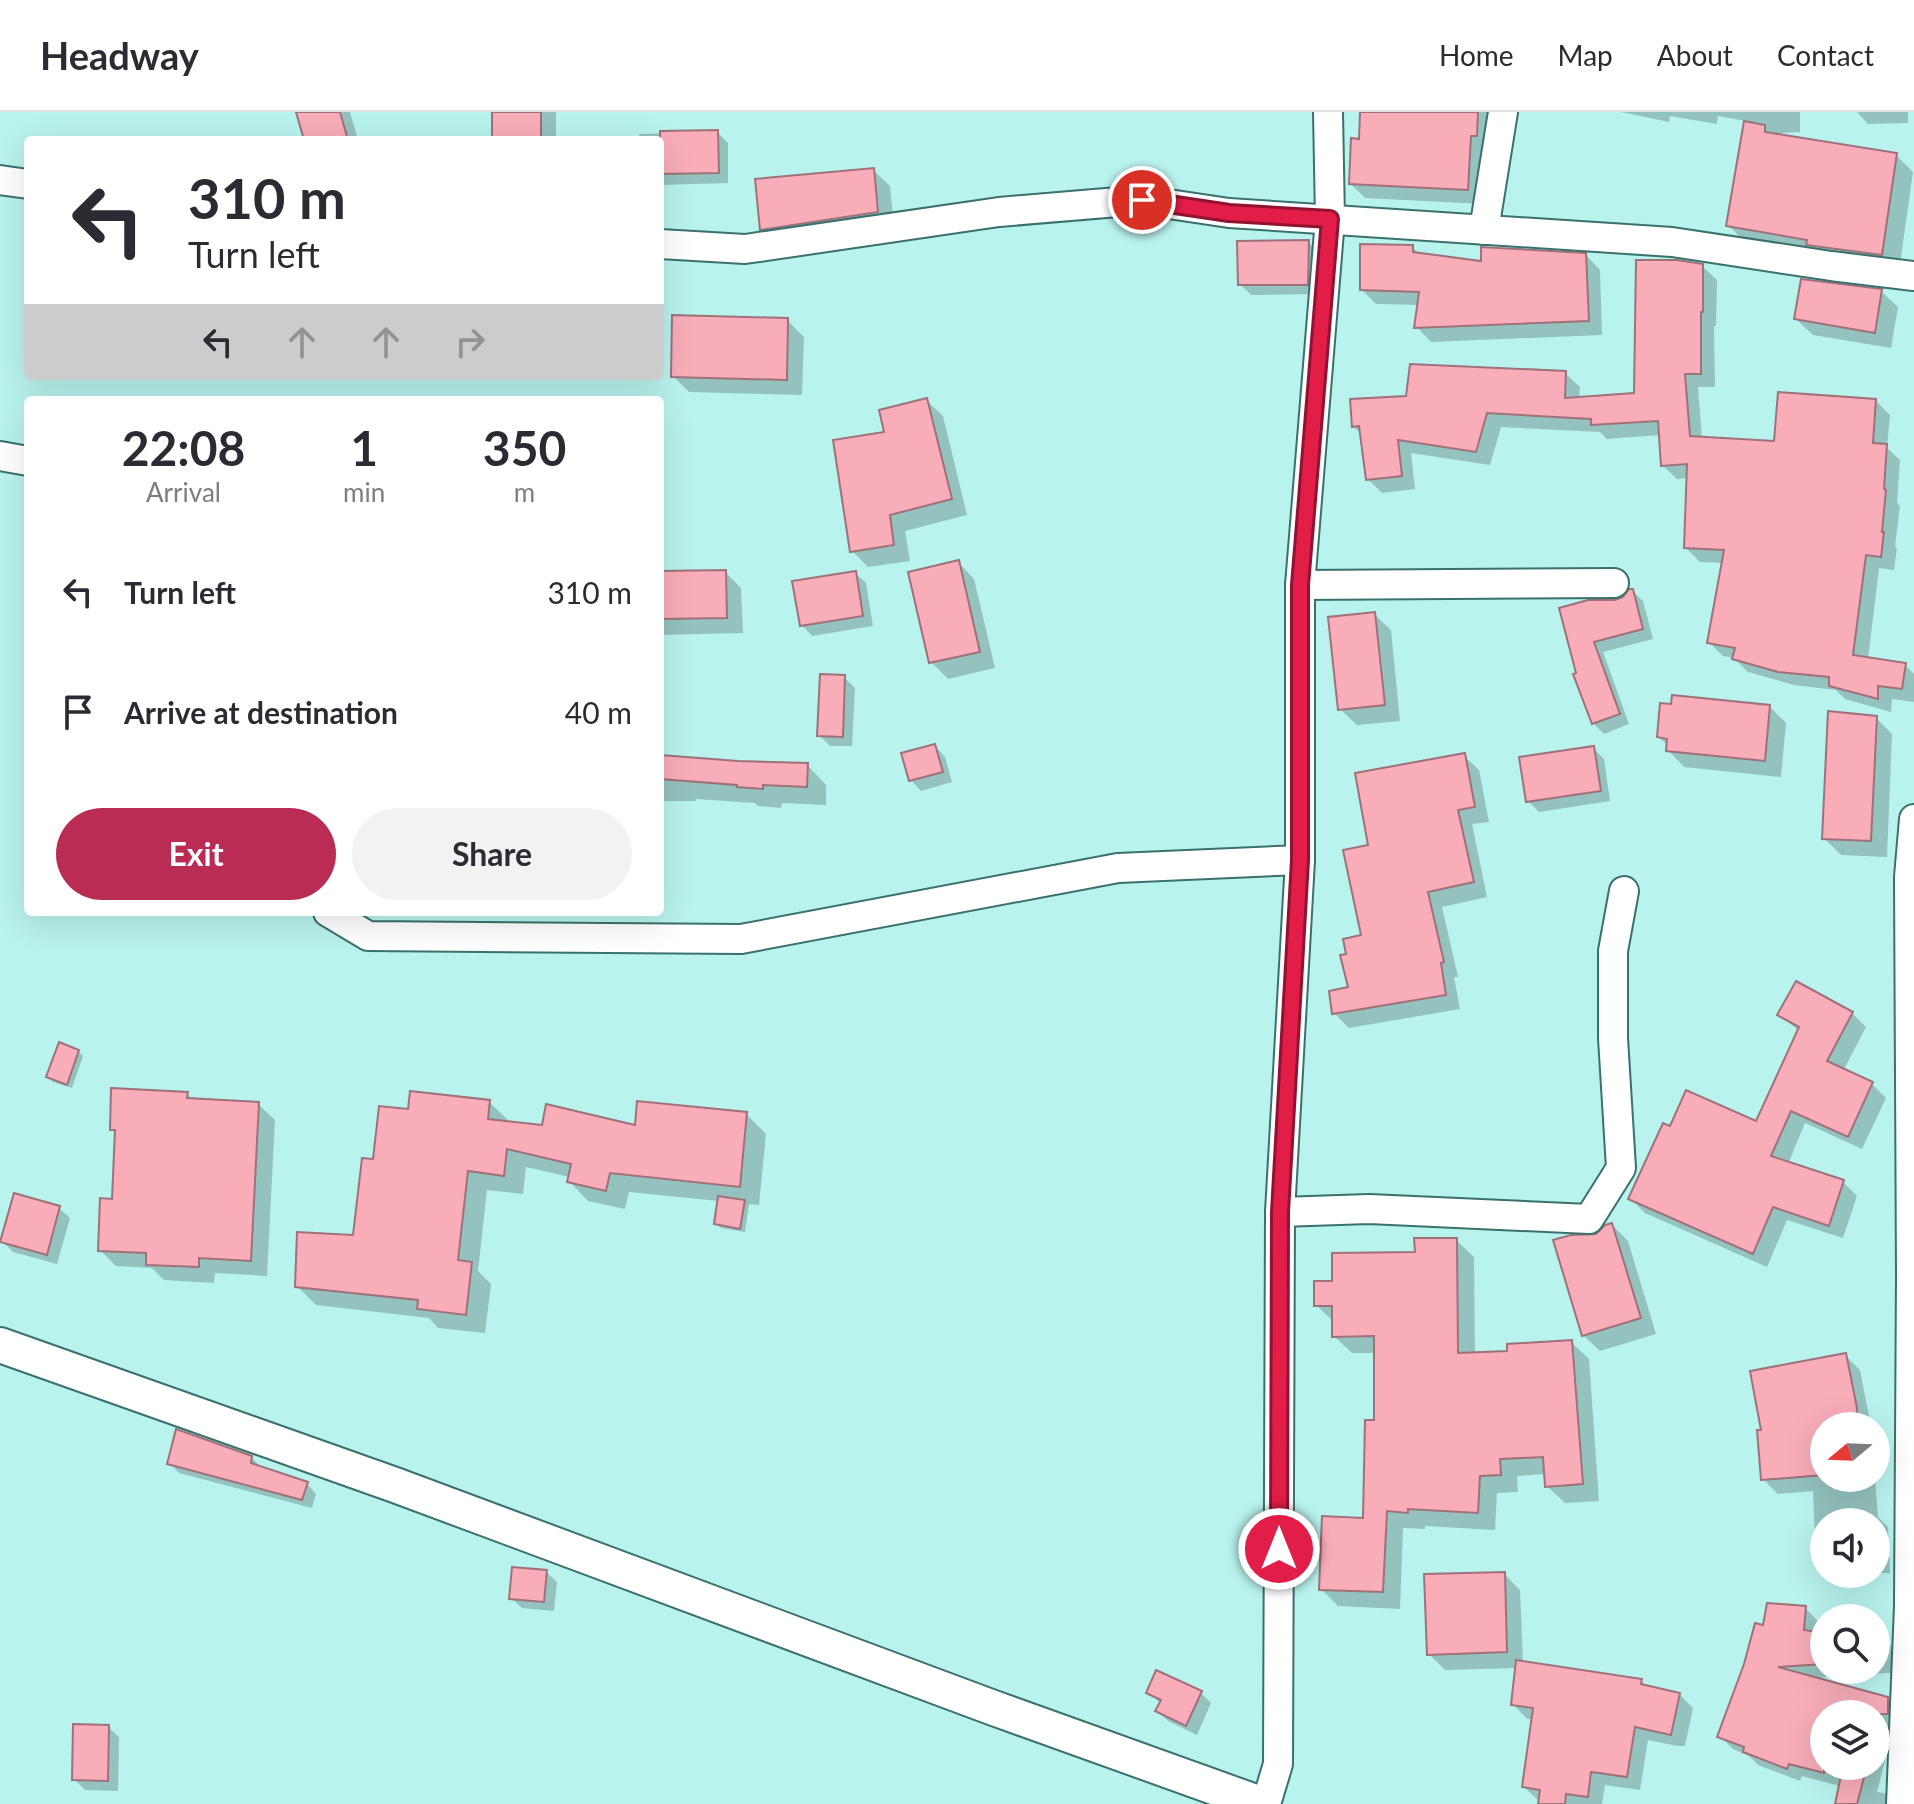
<!DOCTYPE html>
<style>
:root{--surface:#fff;--page:#f2f2f3;--text:#2b2b33;--muted:#7c7c81;--line:#e1e1e2;--accent:#bb2c55}
body{margin:0;font-family:Lato,sans-serif;background:var(--page);color:var(--text);height:100vh;display:flex;flex-direction:column;font-size:30px;white-space:nowrap}
*{box-sizing:border-box;margin:0}
p{font-size:26px;color:var(--muted)}
.icon{flex:none;width:44px;height:44px;fill:none;stroke:currentColor;stroke-width:2;stroke-linecap:round;stroke-linejoin:round}
.map{position:relative;flex:1;overflow:hidden}
.details{position:absolute;left:24px;top:284px;width:640px;height:520px;display:flex;flex-direction:column;background:var(--surface);border-radius:8px;box-shadow:0 8px 32px #0002}
.details>*{flex:none}
.guide{position:absolute;left:24px;top:24px;width:640px;height:244px;border-radius:8px;box-shadow:0 8px 32px #0002;background:#fff;color:var(--text);overflow:hidden}
.needle{width:52px;rotate:251deg}
.fabs{position:absolute;left:1810px;top:1300px;display:grid;gap:16px}
.fabs a{display:grid;place-items:center;width:80px;height:80px;border-radius:50%;background:var(--surface);box-shadow:0 8px 32px #0002;font-size:40px}
.pin{position:absolute;display:grid;place-items:center;width:68px;height:68px;color:#fff;margin:-34px;border:4px solid #fff;border-radius:50%;box-shadow:0 2px 8px #0007}
.me{position:absolute;width:88px;margin:-44px;rotate:0deg;stroke-linejoin:round;filter:drop-shadow(0 0 6px #0008)}
.turn{display:flex;align-items:center;gap:28px;height:168px;padding:0 32px;font-size:36px}
.turn .icon{width:104px;height:104px;stroke-width:2.5}
.turn b{display:block;font-size:56px;line-height:68px}
.lanes{display:flex;align-items:center;height:76px;padding:0 32px;background:#0003;justify-content:center;gap:40px;direction:ltr}
.lanes .off{opacity:.35}
.eta{display:flex;justify-content:space-evenly;align-items:center;height:136px;text-align:center}
.eta b{font-size:48px;font-weight:700;line-height:56px}
.action{display:flex;gap:16px;margin-top:auto;padding:16px 32px}
.action a{flex:1;height:92px;border-radius:48px;background:var(--accent);color:#fff;font-size:32px;font-weight:700;line-height:92px;text-align:center}
.action a+a{background:var(--page);color:var(--text)}
ul{padding:0;list-style:none}
li{display:flex;align-items:center;gap:24px;height:120px;padding:0 32px}
li div{flex:1}
li b{display:block;font-size:30px}
li em{font-style:normal}
header{display:flex;align-items:center;gap:48px;box-sizing:border-box;height:112px;padding:0 40px;background:var(--surface);border-bottom:2px solid var(--line)}
header strong{font-size:38px}
nav{display:flex;gap:44px;margin-inline-start:auto;font-size:28px}
.map>svg:first-child{display:block}
.shadow{fill:#0003;fill-rule:evenodd}
.building{fill:#f8adb9;stroke:#9f7178;stroke-width:2}
.lines{fill:none;stroke-linecap:round;stroke-linejoin:round}
.minor-casing{stroke:#3a716d;stroke-width:32}
.tertiary-casing{stroke:#3a716d;stroke-width:38}
.minor{stroke:#fff;stroke-width:28}
.tertiary{stroke:#fff;stroke-width:34}
.route-casing{stroke:#92132f;stroke-width:20}
.route{stroke:#e11d48;stroke-width:14}
</style>
<header>
<strong>Headway</strong>
<nav><a>Home</a><a>Map</a><a>About</a><a>Contact</a></nav>
</header>
<div class="map">
<svg width="1914" height="1692" viewBox="0 0 1914 1692">
<rect width="100%" height="100%" fill="#b9f3ee"/>
<g class="shadow">
<polygon points="298,0 350,0 358,28 306,28"/>
<rect x="494" y="0" width="62" height="28"/>
<polygon points="1362,0 1492,0 1482,92 1365,86 1351,72 1361,29"/>
<polygon points="1621,0 1800,0 1800,20 1782,21 1782,25 1896,43 1913,60 1899,159 1745,130 1728,113 1746,9 1718,4 1717,12 1670,4 1669,10"/>
<polygon points="1857,0 1908,0 1908,11 1868,12"/>
<polygon points="717,20 728,31 728,71 660,73 660,28 640,28 639,22"/>
<polygon points="873,58 890,74 894,116 778,133 762,117"/>
<polygon points="1308,130 1319,141 1317,182 1251,183 1240,172"/>
<polygon points="1412,135 1421,143 1483,151 1586,143 1600,158 1602,223 1431,230 1417,215 1419,193 1376,192 1362,178"/>
<polygon points="1702,154 1717,168 1716,214 1714,214 1715,275 1698,275 1702,327 1776,331 1876,289 1890,303 1887,336 1900,348 1897,391 1900,394 1895,434 1897,436 1894,458 1879,456 1868,547 1905,553 1914,562 1914,590 1892,587 1891,600 1845,587 1836,578 1794,573 1748,560 1734,546 1723,544 1709,530 1723,451 1700,450 1686,436 1689,366 1677,367 1662,353 1660,323 1607,327 1600,320 1501,315 1490,353 1411,341 1415,377 1382,381 1368,367 1362,323 1353,314 1408,285 1565,261 1580,275 1579,287 1636,283"/>
<polygon points="1881,179 1898,195 1891,236 1813,223 1796,207"/>
<polygon points="787,208 804,225 802,283 689,280 673,264"/>
<polygon points="926,288 943,304 967,403 905,419 910,449 868,455 852,439 887,322"/>
<polygon points="958,450 974,467 995,556 948,567 931,550"/>
<polygon points="725,460 741,476 743,521 660,523 660,461"/>
<polygon points="855,461 866,471 873,514 812,524 802,513"/>
<polygon points="1632,479 1643,489 1653,527 1603,540 1629,612 1604,622 1593,611 1561,497 1615,490 1624,487"/>
<polygon points="1374,502 1391,518 1400,609 1357,613 1340,597"/>
<polygon points="844,565 855,576 852,634 830,634 819,623"/>
<polygon points="1770,595 1786,611 1781,665 1684,655 1668,638 1668,634 1659,625"/>
<polygon points="1876,606 1892,622 1887,745 1841,743 1824,726"/>
<polygon points="935,634 945,645 952,670 921,679 911,668"/>
<polygon points="1593,636 1604,647 1610,689 1539,700 1528,689"/>
<polygon points="1464,644 1479,658 1489,710 1472,712 1487,785 1442,795 1458,865 1454,865 1460,897 1349,916 1334,901 1350,877 1349,843 1363,824 1370,734"/>
<polygon points="660,645 807,653 826,673 826,693 782,691 781,696 758,694 755,691 696,687 696,689 660,689"/>
<polygon points="1852,901 1866,915 1843,959 1872,972 1886,986 1862,1037 1805,1011 1788,1052 1843,1070 1857,1084 1843,1126 1787,1108 1767,1155 1645,1101 1631,1087 1671,1017 1757,1012 1799,919 1780,903"/>
<polygon points="78,939 83,944 72,976 53,970 48,965"/>
<polygon points="187,982 193,988 258,992 275,1008 267,1164 215,1161 214,1171 164,1168 152,1156 116,1154 100,1138 114,1089 117,1023 112,1018"/>
<polygon points="489,990 509,1009 543,1015 637,1016 746,1002 766,1022 759,1093 749,1092 745,1120 721,1116 716,1112 719,1089 629,1080 625,1097 588,1089 569,1069 570,1065 526,1055 523,1082 487,1078 478,1159 491,1172 485,1221 438,1216 429,1206 316,1193 297,1174 355,1126 375,1049 410,999"/>
<polygon points="59,1096 70,1106 57,1152 13,1140 2,1129"/>
<polygon points="1612,1113 1628,1129 1656,1222 1600,1239 1583,1223"/>
<polygon points="1456,1128 1474,1145 1475,1242 1509,1241 1571,1230 1589,1247 1599,1389 1565,1391 1547,1374 1546,1362 1517,1364 1518,1380 1497,1381 1495,1418 1425,1414 1425,1417 1403,1416 1400,1497 1338,1494 1321,1477 1365,1408 1376,1310 1376,1241 1352,1241 1334,1224 1334,1210 1316,1193 1334,1171"/>
<polygon points="1845,1243 1860,1258 1871,1314 1824,1314 1824,1366 1875,1366 1878,1405 1888,1415 1890,1461 1876,1461 1876,1410 1824,1410 1824,1456 1816,1448 1813,1379 1778,1382 1763,1367 1764,1320"/>
<polygon points="251,1345 261,1355 307,1372 316,1382 312,1396 179,1361 170,1351"/>
<polygon points="546,1460 557,1470 554,1499 522,1496 511,1486"/>
<polygon points="1504,1462 1520,1478 1523,1551 1641,1569 1647,1575 1679,1582 1693,1596 1685,1634 1677,1634 1648,1628 1640,1678 1605,1673 1602,1692 1542,1692 1524,1675 1534,1607 1527,1607 1514,1593 1517,1556 1445,1558 1429,1542"/>
<path d="M1805,1496L1818,1509L1817,1522L1824,1523V1558H1876V1531L1890,1533L1903,1547L1902,1560L1814,1566L1887,1587L1901,1600L1890,1629L1877,1680L1884,1681L1895,1692H1837L1840,1674L1802,1664L1800,1669L1758,1653L1749,1644L1733,1637L1720,1624L1764,1516ZM1824,1602H1876V1654H1824Z"/>
<polygon points="1148,1580 1200,1580 1211,1591 1197,1623 1168,1609 1158,1599 1161,1592"/>
<polygon points="108,1615 119,1625 118,1679 85,1678 74,1667"/>
</g>
<g class="building">
<polygon points="296,0 340,0 348,28 304,28"/>
<rect x="492" y="0" width="49" height="28"/>
<polygon points="1360,0 1478,0 1477,24 1471,24 1468,78 1349,72 1351,26 1359,27"/>
<polygon points="1744,9 1765,13 1765,20 1897,41 1882,143 1806,133 1807,128 1726,114"/>
<polygon points="718,18 719,61 660,62 660,19"/>
<polygon points="874,56 878,100 760,118 755,67"/>
<polygon points="1309,128 1308,173 1238,173 1237,129"/>
<polygon points="1360,132 1413,133 1413,140 1481,149 1481,135 1586,141 1589,209 1414,216 1419,180 1360,178"/>
<polygon points="1636,148 1677,148 1703,152 1703,200 1701,200 1701,262 1685,262 1690,324 1774,329 1778,280 1876,287 1873,331 1887,332 1884,377 1886,378 1882,420 1884,420 1881,445 1866,443 1853,543 1906,551 1902,577 1878,574 1878,587 1829,574 1829,565 1778,560 1732,547 1735,536 1707,531 1724,438 1684,436 1687,352 1661,354 1658,309 1591,313 1591,307 1487,301 1476,340 1398,328 1402,364 1366,368 1359,314 1352,315 1350,287 1406,284 1410,252 1566,259 1565,286 1634,281"/>
<polygon points="1801,167 1882,177 1875,221 1794,207"/>
<polygon points="672,203 788,206 787,268 671,265"/>
<polygon points="927,286 952,387 890,403 894,433 850,440 833,328 884,320 879,298"/>
<polygon points="959,448 980,540 929,551 908,460"/>
<polygon points="726,458 727,506 660,507 660,459"/>
<polygon points="856,459 863,504 800,514 792,469"/>
<polygon points="1629,477 1633,477 1643,517 1594,530 1620,602 1592,612 1573,562 1576,561 1559,496 1588,488 1615,488 1623,485"/>
<polygon points="1375,500 1385,593 1338,598 1328,505"/>
<polygon points="820,562 845,563 843,625 817,624"/>
<polygon points="1672,583 1770,593 1765,649 1666,639 1667,627 1657,625 1660,591 1671,592"/>
<polygon points="1828,599 1877,604 1871,729 1822,727"/>
<polygon points="935,632 943,660 909,669 901,641"/>
<polygon points="1594,634 1601,679 1526,690 1519,645"/>
<polygon points="1465,641 1475,695 1458,698 1474,770 1428,780 1444,850 1441,851 1446,883 1332,902 1329,879 1348,875 1340,843 1346,842 1343,827 1361,823 1343,738 1368,733 1355,661"/>
<polygon points="660,643 738,649 808,651 807,675 763,673 763,677 737,675 737,673 660,667"/>
<polygon points="1796,869 1853,900 1827,949 1873,970 1848,1025 1791,999 1771,1044 1844,1068 1829,1114 1773,1095 1753,1142 1628,1087 1663,1011 1670,1014 1686,978 1756,1009 1799,915 1777,903"/>
<polygon points="59,930 79,938 67,973 46,965"/>
<polygon points="111,976 188,980 187,986 259,990 251,1149 199,1146 199,1155 146,1153 146,1141 98,1139 100,1086 112,1087 115,1018 110,1018"/>
<polygon points="410,979 490,988 488,1007 542,1013 546,992 635,1013 637,989 747,1000 740,1075 610,1061 606,1079 567,1070 571,1052 507,1037 504,1064 468,1059 458,1148 472,1150 466,1203 417,1197 418,1188 295,1175 297,1120 353,1123 362,1046 373,1047 379,994 408,997"/>
<polygon points="14,1081 60,1094 47,1143 0,1130"/>
<polygon points="718,1084 745,1088 740,1117 714,1112"/>
<polygon points="1612,1111 1641,1206 1582,1224 1553,1128 1571,1123 1596,1122 1605,1113"/>
<polygon points="1414,1126 1457,1126 1458,1241 1507,1239 1507,1232 1572,1228 1583,1372 1545,1375 1543,1345 1500,1347 1501,1363 1480,1364 1478,1401 1408,1397 1408,1401 1387,1399 1383,1480 1319,1478 1322,1404 1363,1406 1365,1308 1374,1308 1374,1224 1332,1225 1332,1194 1314,1194 1314,1169 1332,1169 1332,1141 1415,1140"/>
<polygon points="1846,1241 1857,1296 1858,1314 1824,1314 1824,1363 1761,1368 1757,1318 1761,1318 1750,1259"/>
<polygon points="176,1317 252,1344 251,1351 308,1370 302,1388 167,1352"/>
<polygon points="512,1455 547,1458 544,1490 509,1487"/>
<polygon points="1505,1460 1507,1540 1427,1543 1424,1462"/>
<polygon points="1767,1491 1806,1494 1804,1518 1824,1521 1824,1552 1778,1555 1888,1585 1888,1602 1824,1602 1824,1661 1789,1652 1787,1657 1743,1640 1744,1635 1717,1625 1744,1552 1755,1511 1763,1513"/>
<polygon points="1516,1548 1642,1567 1641,1572 1680,1581 1671,1623 1635,1615 1627,1665 1591,1660 1588,1685 1566,1682 1565,1692 1538,1692 1540,1678 1522,1675 1533,1596 1511,1593"/>
<polygon points="1156,1558 1202,1579 1186,1614 1155,1599 1161,1588 1146,1581"/>
<polygon points="73,1612 109,1613 108,1669 72,1668"/>
<polygon points="1843,1654 1867,1654 1857,1692 1835,1692"/>
</g>
<g class="lines">
<g class="minor-casing">
<g id="minor">
<polyline points="0,68 28,72"/>
<polyline points="1484,118 1503,0"/>
<polyline points="660,132 745,137 999,100 1142,88 1229,101 1672,130 1831,154 1914,164"/>
<polyline points="0,344 28,349"/>
<polyline points="1300,473 1614,471"/>
<polyline points="328,800 368,824 741,827 1118,756 1300,748"/>
<polyline points="1280,1100 1369,1097 1589,1107 1621,1056 1613,926 1613,839 1624,779"/>
<polyline points="1266,1692 1278,1652 1280,1100 1300,748 1300,473 1330,107 1328,0"/>
<polyline points="1901,1692 1909,1494 1911,1163 1909,765 1914,707"/>
</g>
</g>
<g class="tertiary-casing">
<polyline id="tertiary" points="0,1233 395,1373 991,1595 1261,1692"/>
</g>
<use href="#minor" class="minor"/>
<use href="#tertiary" class="tertiary"/>
</g>
<g class="lines">
<g class="route-casing">
<polyline id="route" points="1142,88 1229,101 1330,107 1300,473 1300,748 1280,1100 1279,1437"/>
</g>
<use href="#route" class="route"/>
</g>
</svg>
<div class="fabs">
<a><svg class="needle" viewBox="-14 -14 28 28"><path d="M0-13l5 13h-10z" fill="#e53935"/><path d="M0 13l5-13h-10z" fill="#7c7c81"/></svg></a>
<a><svg class="icon" aria-label="sound" viewBox="0 0 24 24"><path d="M4 9h4l5-4v14l-5-4H4zM17 9q2 3 0 6"/></svg></a>
<a><svg class="icon" aria-label="search" viewBox="0 0 24 24"><circle cx="10" cy="10" r="6"/><path d="M15 15l6 6"/></svg></a>
<a><svg class="icon" aria-label="layers" viewBox="0 0 24 24"><path d="M12 4l9 5-9 5-9-5zM3 14l9 5 9-5"/></svg></a>
</div>
<div class="pin" style="left:1142px;top:88px;background:#d93025"><svg class="icon" aria-label="arrive" viewBox="0 0 24 24"><path d="M6 21V4h12l-3 4 3 4H6"/></svg></div>
<svg class="me" style="left:1279px;top:1437px" viewBox="-20 -20 40 40"><circle r="17" fill="#e11d48" stroke="#fff" stroke-width="3"/><path d="M0-11L8 9 0 5-8 9z" fill="#fff"/></svg>
<div class="guide">
<div class="turn"><svg class="icon" aria-label="left" viewBox="0 0 24 24"><path d="M17 20v-9H6M10 6l-5 5 5 5"/></svg><div><b>310 m</b>Turn left</div></div>
<div class="lanes"><svg class="icon" aria-label="left" viewBox="0 0 24 24"><path d="M17 20v-9H6M10 6l-5 5 5 5"/></svg><svg class="icon off" aria-label="ahead" viewBox="0 0 24 24"><path d="M12 20V5M6 11l6-6 6 6"/></svg><svg class="icon off" aria-label="ahead" viewBox="0 0 24 24"><path d="M12 20V5M6 11l6-6 6 6"/></svg><svg class="icon off" aria-label="right" viewBox="0 0 24 24"><path d="M7 20v-9h11M14 6l5 5-5 5"/></svg></div>
</div>
<section class="details">
<div class="eta">
<div><b>22:08</b><p>Arrival</p></div>
<div><b>1</b><p>min</p></div>
<div><b>350</b><p>m</p></div>
</div>
<ul>
<li><svg class="icon" aria-label="left" viewBox="0 0 24 24"><path d="M17 20v-9H6M10 6l-5 5 5 5"/></svg><div><b>Turn left</b></div><em>310 m</em></li>
<li><svg class="icon" aria-label="arrive" viewBox="0 0 24 24"><path d="M6 21V4h12l-3 4 3 4H6"/></svg><div><b>Arrive at destination</b></div><em>40 m</em></li>
</ul>
<div class="action"><a>Exit</a><a>Share</a></div>
</section>
</div>
